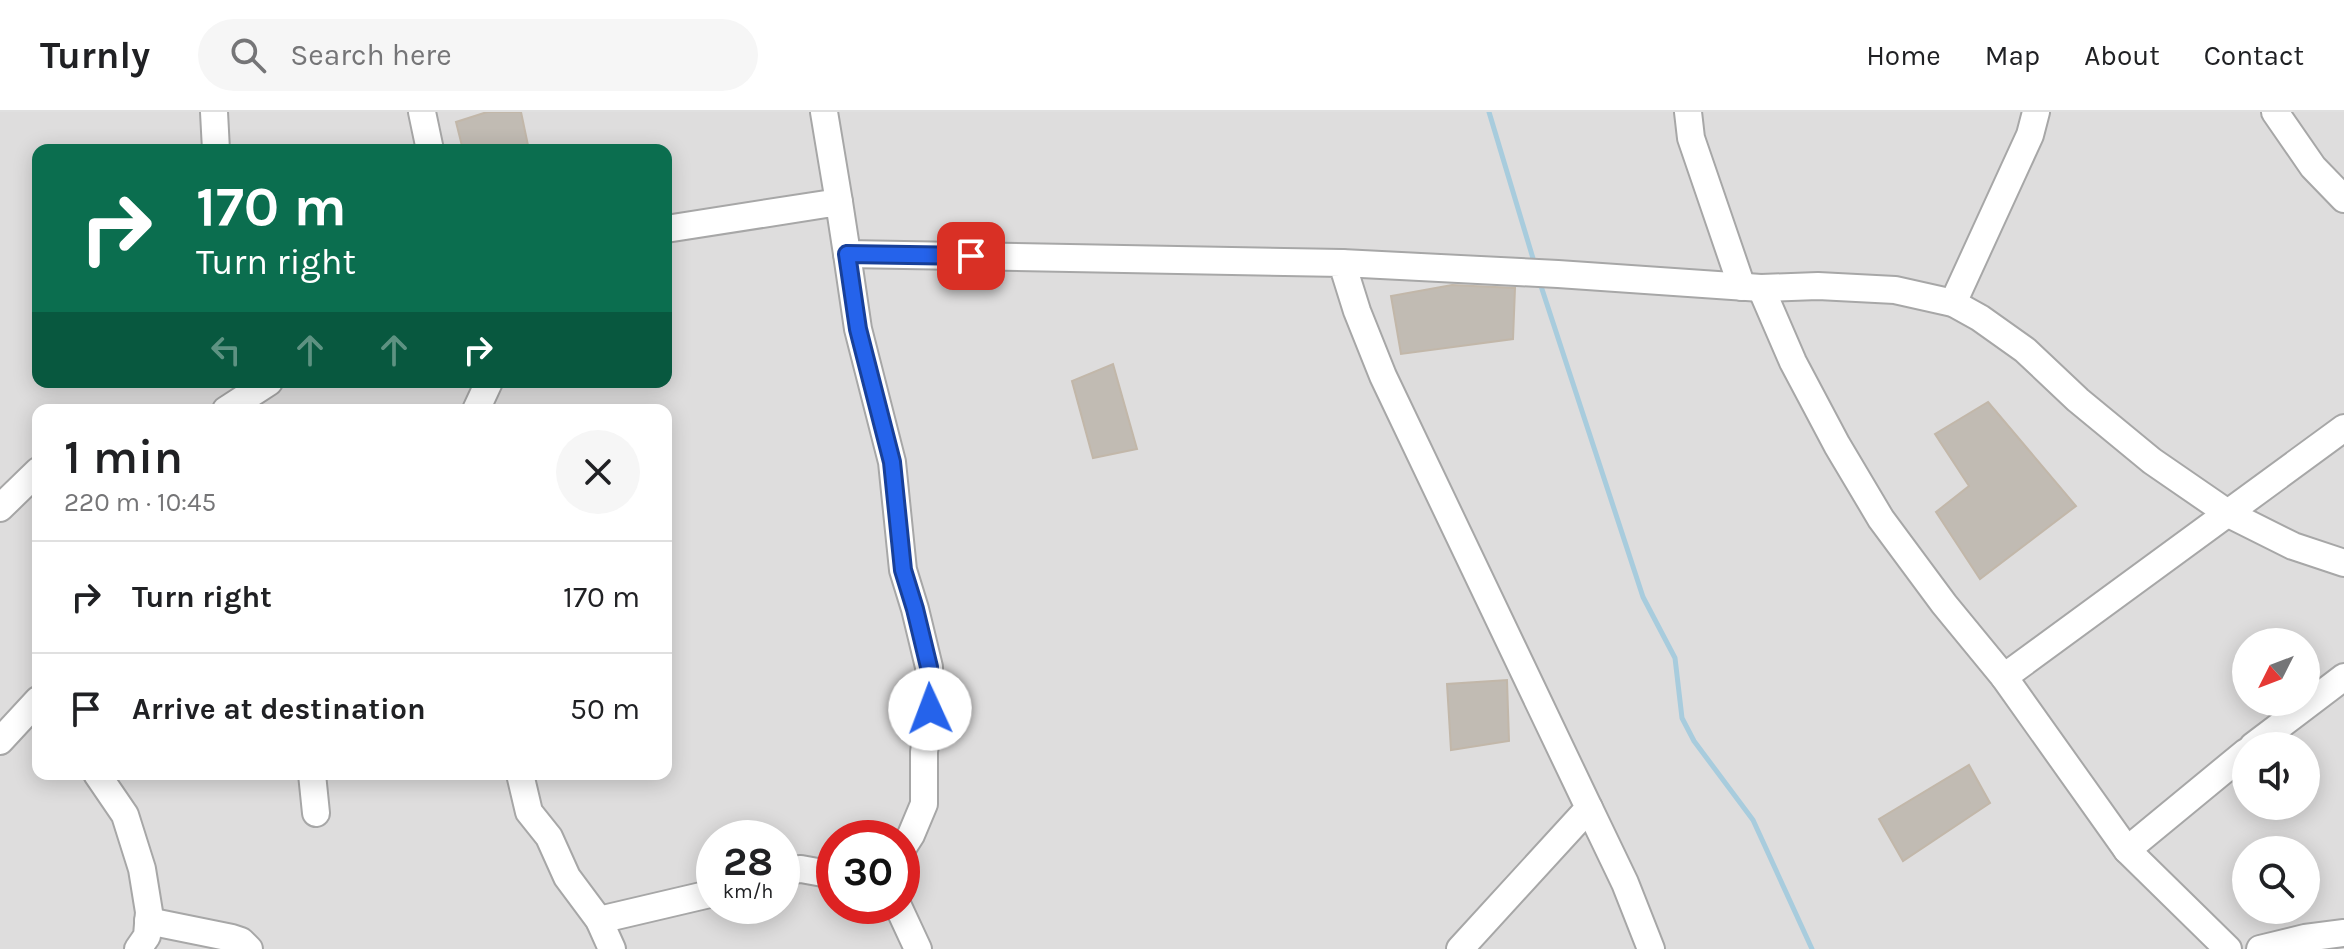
<!DOCTYPE html>
<meta charset="utf-8">
<style>
:root{--surface:#fff;--page:#f6f6f6;--text:#202124;--muted:#757577;--line:#e0e0e0}
body{margin:0;font-family:Karla,sans-serif;background:var(--page);color:var(--text);height:100vh;display:flex;flex-direction:column;font-size:30px;white-space:nowrap}
*{box-sizing:border-box;margin:0}
p{font-size:26px;color:var(--muted)}
.icon{flex:none;width:44px;height:44px;fill:none;stroke:currentColor;stroke-width:2;stroke-linecap:round;stroke-linejoin:round}
.map{position:relative;flex:1;overflow:hidden}
.sheet{position:absolute;left:32px;top:292px;width:640px;height:376px;display:flex;flex-direction:column;background:var(--surface);border-radius:16px;box-shadow:0 4px 20px #0003}
.sheet>*{flex:none}
.guide{position:absolute;left:32px;top:32px;width:640px;height:244px;border-radius:16px;box-shadow:0 4px 20px #0003;background:#0b6e4f;color:#fff;overflow:hidden}
.needle{width:52px;rotate:228deg}
.controls{position:absolute;left:2232px;top:516px;display:grid;gap:16px}
.controls a{display:grid;place-items:center;width:88px;height:88px;border-radius:50%;background:var(--surface);box-shadow:0 4px 20px #0003;font-size:40px}
.speed{position:absolute;left:696px;top:708px;display:flex;gap:16px;font-size:40px;font-weight:700;text-align:center}
.speed>*{display:grid;place-content:center;width:104px;height:104px;border-radius:50%;background:var(--surface);box-shadow:0 4px 20px #0003;line-height:1}
.speed small{font-size:20px;font-weight:400}
.speed .limit{border:12px solid #d22;background:#fff;color:#111}
.pin{position:absolute;display:grid;place-items:center;width:68px;height:68px;color:#fff;margin:-34px;border-radius:16px;box-shadow:0 4px 12px #0006}
.me{position:absolute;width:88px;margin:-44px;rotate:358deg;stroke-linejoin:round;filter:drop-shadow(0 0 6px #0008)}
.turn{display:flex;align-items:center;gap:28px;height:168px;padding:0 32px;font-size:36px}
.turn .icon{width:104px;height:104px;stroke-width:2.5}
.turn b{display:block;font-size:56px;line-height:68px}
.lanes{display:flex;align-items:center;height:76px;padding:0 32px;background:#0003;justify-content:center;gap:40px;direction:ltr}
.lanes .off{opacity:.35}
.round{display:grid;place-items:center;flex:none;width:84px;height:84px;border-radius:42px;background:var(--page)}
.head{display:flex;align-items:center;justify-content:space-between;height:136px;padding:0 32px}
h1{font-size:48px;font-weight:600;line-height:60px}
ul{padding:0;list-style:none}
li{display:flex;align-items:center;gap:24px;height:112px;padding:0 32px;border-top:2px solid var(--line)}
li div{flex:1}
li b{display:block;font-size:30px}
li em{font-style:normal}
header{display:flex;align-items:center;gap:48px;box-sizing:border-box;height:112px;padding:0 40px;background:var(--surface);border-bottom:2px solid var(--line)}
header strong{font-size:38px}
nav{display:flex;gap:44px;margin-inline-start:auto;font-size:28px}
.search{width:560px;height:72px;background:var(--page);display:flex;align-items:center;gap:20px;box-sizing:border-box;padding:0 28px;border-radius:44px;color:var(--muted);font-size:30px}
.map>svg:first-child{display:block}
.residential{fill:#dedddd;fill-rule:evenodd}
.lines{fill:none;stroke-linecap:round;stroke-linejoin:round}
.stream{stroke:#a8ccdd;stroke-width:5}
.building{fill:#c1bbb3;stroke:#c2b7a9;stroke-width:2}
.minor-casing{stroke:#a7a7a7;stroke-width:30}
.minor{stroke:#fff;stroke-width:26}
.route-casing{stroke:#184099;stroke-width:20}
.route{stroke:#2563eb;stroke-width:14}
</style>
<header>
<strong>Turnly</strong>
<div class="search"><svg class="icon" aria-label="search" viewBox="0 0 24 24"><circle cx="10" cy="10" r="6"/><path d="M15 15l6 6"/></svg>Search here</div>
<nav><a>Home</a><a>Map</a><a>About</a><a>Contact</a></nav>
</header>
<div class="map">
<svg width="2344" height="837" viewBox="0 0 2344 837">
<rect width="100%" height="100%" fill="#f0eee7"/>
<path class="residential" d="M0,0H2344V837H0ZM38,38H666V270H38ZM38,298H666V662H38ZM2246,530H2306V590H2246ZM2246,634H2306V694H2246ZM714,726H782V794H714ZM834,726H902V794H834ZM2246,738H2306V798H2246Z"/>
<g class="lines">
<g class="stream">
<polyline points="1489,0 1535,153"/>
<polyline points="1540,171 1643,485 1675,546 1682,606 1694,629 1753,708 1812,837"/>
</g>
</g>
<g class="building">
<polygon points="487,0 521,0 529,38 463,38 456,10"/>
<polygon points="1452,173 1515,176 1513,227 1401,242 1391,184"/>
<polygon points="1113,252 1137,337 1093,346 1072,269"/>
<polygon points="1988,290 2076,394 1980,467 1936,400 1969,374 1935,322"/>
<polygon points="1507,568 1509,629 1451,638 1447,572"/>
<polygon points="1969,653 1990,691 1903,749 1879,707"/>
</g>
<g class="lines">
<g class="minor-casing">
<g id="minor">
<polyline points="214,0 216,38"/>
<polyline points="422,0 430,38"/>
<polyline points="824,0 839,90"/>
<polyline points="1688,0 1691,26 1742,175"/>
<polyline points="2275,0 2313,55 2344,87"/>
<polyline points="666,117 839,90 847,142 1342,151 1357,199 1383,264 1589,696 1460,837"/>
<polyline points="847,142 858,217 892,350 903,458 915,497 929,555 930,597 924,640 924,692 911,723 902,737"/>
<polyline points="1342,151 1558,162 1761,176 1818,174 1895,178 1953,191 1980,206 2025,238 2078,288 2152,349 2229,402 2293,434 2344,451"/>
<polyline points="1761,176 1793,250 1837,333 1881,407 1944,492 2004,565 2127,738 2228,837"/>
<polyline points="1953,191 2030,23 2036,0"/>
<polyline points="226,298 269,270"/>
<polyline points="476,298 489,270"/>
<polyline points="0,396 38,359"/>
<polyline points="2004,565 2344,316"/>
<polyline points="0,629 38,588"/>
<polyline points="2253,634 2344,565"/>
<polyline points="97,662 125,703 142,757 149,800 147,824 138,837"/>
<polyline points="312,662 316,701"/>
<polyline points="520,662 529,700 549,725 567,765 599,808 612,837"/>
<polyline points="1589,696 1625,771 1651,837"/>
<polyline points="2127,738 2246,640"/>
<polyline points="782,759 801,757 834,763"/>
<polyline points="898,794 918,837"/>
<polyline points="599,808 714,781"/>
<polyline points="148,809 232,826 241,829 249,837"/>
<polyline points="2260,837 2305,826 2344,821"/>
</g>
</g>
<use href="#minor" class="minor"/>
</g>
<g class="lines">
<g class="route-casing">
<polyline id="route" points="930,597 929,555 915,497 903,458 892,350 858,217 847,142 971,144"/>
</g>
<use href="#route" class="route"/>
</g>
</svg>
<div class="controls">
<a><svg class="needle" viewBox="-14 -14 28 28"><path d="M0-13l5 13h-10z" fill="#e53935"/><path d="M0 13l5-13h-10z" fill="#757577"/></svg></a>
<a><svg class="icon" aria-label="sound" viewBox="0 0 24 24"><path d="M4 9h4l5-4v14l-5-4H4zM17 9q2 3 0 6"/></svg></a>
<a><svg class="icon" aria-label="search" viewBox="0 0 24 24"><circle cx="10" cy="10" r="6"/><path d="M15 15l6 6"/></svg></a>
</div>
<div class="speed"><div>28<small>km/h</small></div><div class="limit">30</div></div>
<div class="pin" style="left:971px;top:144px;background:#d93025"><svg class="icon" aria-label="arrive" viewBox="0 0 24 24"><path d="M6 21V4h12l-3 4 3 4H6"/></svg></div>
<svg class="me" style="left:930px;top:597px" viewBox="-20 -20 40 40"><circle r="19" fill="#fff"/><path d="M0-13L10 11 0 6-10 11z" fill="#2563eb"/></svg>
<div class="guide">
<div class="turn"><svg class="icon" aria-label="right" viewBox="0 0 24 24"><path d="M7 20v-9h11M14 6l5 5-5 5"/></svg><div><b>170 m</b>Turn right</div></div>
<div class="lanes"><svg class="icon off" aria-label="left" viewBox="0 0 24 24"><path d="M17 20v-9H6M10 6l-5 5 5 5"/></svg><svg class="icon off" aria-label="ahead" viewBox="0 0 24 24"><path d="M12 20V5M6 11l6-6 6 6"/></svg><svg class="icon off" aria-label="ahead" viewBox="0 0 24 24"><path d="M12 20V5M6 11l6-6 6 6"/></svg><svg class="icon" aria-label="right" viewBox="0 0 24 24"><path d="M7 20v-9h11M14 6l5 5-5 5"/></svg></div>
</div>
<section class="sheet">
<div class="head"><div><h1>1 min</h1><p>220 m · 10:45</p></div><a class="round"><svg class="icon" aria-label="close" viewBox="0 0 24 24"><path d="M6 6l12 12M18 6L6 18"/></svg></a></div>
<ul>
<li><svg class="icon" aria-label="right" viewBox="0 0 24 24"><path d="M7 20v-9h11M14 6l5 5-5 5"/></svg><div><b>Turn right</b></div><em>170 m</em></li>
<li><svg class="icon" aria-label="arrive" viewBox="0 0 24 24"><path d="M6 21V4h12l-3 4 3 4H6"/></svg><div><b>Arrive at destination</b></div><em>50 m</em></li>
</ul>
</section>
</div>
